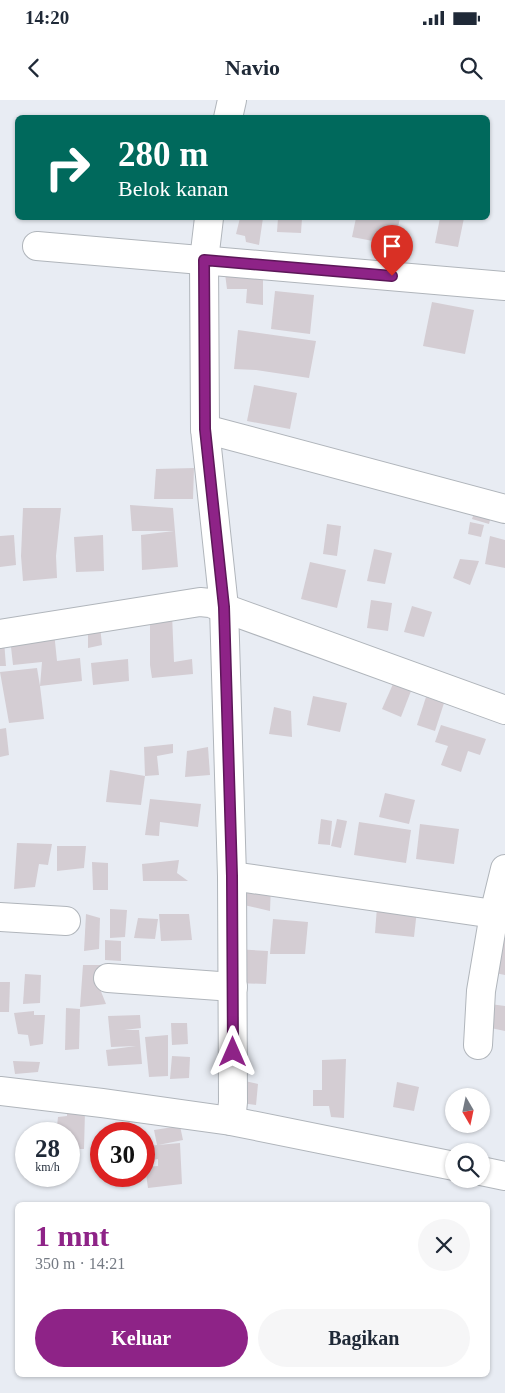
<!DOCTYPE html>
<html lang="id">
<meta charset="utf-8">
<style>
:root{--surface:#fff;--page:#f6f6f7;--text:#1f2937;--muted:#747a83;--accent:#8e2387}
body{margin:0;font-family:Georgia,serif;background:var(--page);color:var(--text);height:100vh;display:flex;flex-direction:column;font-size:19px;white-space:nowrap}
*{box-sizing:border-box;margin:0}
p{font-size:16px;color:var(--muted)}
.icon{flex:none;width:28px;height:28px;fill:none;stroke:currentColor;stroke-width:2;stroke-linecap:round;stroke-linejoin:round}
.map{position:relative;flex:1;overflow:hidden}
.drawer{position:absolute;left:15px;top:1102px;width:475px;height:175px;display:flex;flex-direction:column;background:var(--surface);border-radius:8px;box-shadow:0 1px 4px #0004}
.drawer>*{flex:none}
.guide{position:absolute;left:15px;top:15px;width:475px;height:105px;border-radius:8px;box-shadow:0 1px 4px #0004;background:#00695c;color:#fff;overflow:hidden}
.needle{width:32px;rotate:171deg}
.tools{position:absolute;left:445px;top:988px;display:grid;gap:10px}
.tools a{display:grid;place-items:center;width:45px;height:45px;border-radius:50%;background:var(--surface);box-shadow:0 1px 4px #0004;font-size:25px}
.speed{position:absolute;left:15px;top:1022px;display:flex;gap:10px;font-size:25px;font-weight:700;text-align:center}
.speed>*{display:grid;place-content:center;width:65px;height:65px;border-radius:50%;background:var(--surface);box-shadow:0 1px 4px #0004;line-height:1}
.speed small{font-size:12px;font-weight:400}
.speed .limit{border:8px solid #d22;background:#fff;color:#111}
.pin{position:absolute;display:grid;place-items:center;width:42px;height:42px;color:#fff;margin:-51px -21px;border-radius:50% 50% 50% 0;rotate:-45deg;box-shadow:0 0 5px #0007}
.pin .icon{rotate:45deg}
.me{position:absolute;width:55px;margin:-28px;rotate:0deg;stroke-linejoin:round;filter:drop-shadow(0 0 4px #0008)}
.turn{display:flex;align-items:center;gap:18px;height:105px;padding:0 20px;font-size:22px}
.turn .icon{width:65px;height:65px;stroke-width:2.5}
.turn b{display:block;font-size:35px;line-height:42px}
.round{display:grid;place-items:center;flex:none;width:52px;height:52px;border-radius:26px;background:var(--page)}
.headline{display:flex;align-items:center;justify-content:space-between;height:85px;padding:0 20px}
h1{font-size:30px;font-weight:600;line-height:38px;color:var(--accent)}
.primary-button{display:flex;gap:10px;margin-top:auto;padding:10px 20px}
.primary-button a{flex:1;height:58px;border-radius:30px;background:var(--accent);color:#fff;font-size:20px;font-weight:600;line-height:58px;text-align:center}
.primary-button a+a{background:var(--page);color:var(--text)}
.status{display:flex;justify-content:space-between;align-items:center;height:35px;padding:0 25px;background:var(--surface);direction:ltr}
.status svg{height:14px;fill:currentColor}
header{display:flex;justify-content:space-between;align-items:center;height:65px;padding:0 20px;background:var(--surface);font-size:22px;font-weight:600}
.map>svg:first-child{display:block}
.building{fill:#d4cdd3}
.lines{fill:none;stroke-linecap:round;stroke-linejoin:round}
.minor-casing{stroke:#b0b5bb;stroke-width:30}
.minor{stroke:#fff;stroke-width:28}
.route-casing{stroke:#5c1758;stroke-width:12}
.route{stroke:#8e2387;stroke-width:9}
</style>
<div class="status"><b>14:20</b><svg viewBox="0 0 49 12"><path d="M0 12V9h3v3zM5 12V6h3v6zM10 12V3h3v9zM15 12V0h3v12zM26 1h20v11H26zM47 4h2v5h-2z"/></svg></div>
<header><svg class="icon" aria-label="back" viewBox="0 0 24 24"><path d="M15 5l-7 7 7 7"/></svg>Navio<svg class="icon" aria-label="search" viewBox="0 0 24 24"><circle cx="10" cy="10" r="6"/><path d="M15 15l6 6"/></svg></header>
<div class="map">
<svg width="505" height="1293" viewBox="0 0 505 1293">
<rect width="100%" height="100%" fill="#e8ecf3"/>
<g class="building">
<polygon points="240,118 263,118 259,145 246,142 245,136 236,134"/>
<polygon points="278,118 302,118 301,133 277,132"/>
<polygon points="356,118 400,118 394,145 352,137"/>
<polygon points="440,118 464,118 458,147 435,143"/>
<polygon points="224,166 263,168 263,205 246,203 247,189 227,189"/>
<polygon points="275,191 314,195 310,234 271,229"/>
<polygon points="432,202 474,210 465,254 423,246"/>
<polygon points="238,230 316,241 309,278 256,270 234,269"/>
<polygon points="254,285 297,293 290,329 247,321"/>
<polygon points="194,368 193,399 154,399 156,369"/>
<polygon points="130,405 173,408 178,467 142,470 141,435 174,431 132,431"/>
<polygon points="476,407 492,412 489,424 472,419"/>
<polygon points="23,408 61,408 56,456 57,478 23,481 21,456"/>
<polygon points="470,422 484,425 481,437 468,434"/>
<polygon points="327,424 341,426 337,456 323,454"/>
<polygon points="14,435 16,465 0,467 0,436"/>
<polygon points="103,435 104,471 76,472 74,437"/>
<polygon points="490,436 505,440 505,468 485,464"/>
<polygon points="374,449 392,453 385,484 367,481"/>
<polygon points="460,459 479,461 470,485 453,478"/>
<polygon points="310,462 346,470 337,508 301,499"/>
<polygon points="371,500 392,503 388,531 367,528"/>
<polygon points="412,506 432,512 424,537 404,532"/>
<polygon points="172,514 174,562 192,559 193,574 152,578 150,565 150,516"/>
<polygon points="100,526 102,545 88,548 88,528"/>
<polygon points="54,532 57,561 80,558 82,581 40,586 44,619 9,623 0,572 37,568 40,586 42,562 13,565 10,538"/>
<polygon points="0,541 4,541 6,566 0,566"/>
<polygon points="128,559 129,581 93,585 91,563"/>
<polygon points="393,584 411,591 401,617 382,609"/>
<polygon points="313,596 347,603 340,632 307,625"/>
<polygon points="426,597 444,603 435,631 417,625"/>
<polygon points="274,607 291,611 292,637 269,634"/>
<polygon points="441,625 486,639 480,655 468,651 461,672 441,665 448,646 435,642"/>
<polygon points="6,628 9,655 0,657 0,629"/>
<polygon points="173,644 173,653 157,656 159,675 145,676 144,647"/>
<polygon points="208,647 210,675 185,677 187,651"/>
<polygon points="110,670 145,676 141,705 106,702"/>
<polygon points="385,693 415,700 409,724 379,717"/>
<polygon points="150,699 201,704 198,727 160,722 159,736 145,735"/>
<polygon points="321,719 332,721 330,745 318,744"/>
<polygon points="337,719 347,721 341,748 331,746"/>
<polygon points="359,722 411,730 406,763 354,755"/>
<polygon points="420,724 459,729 454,764 416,759"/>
<polygon points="17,743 52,744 48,765 39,764 35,787 14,789"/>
<polygon points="57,746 86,746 84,768 57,771"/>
<polygon points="179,760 177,773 188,781 143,781 142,764"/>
<polygon points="92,762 108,763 108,790 93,790"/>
<polygon points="238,780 271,784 270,811 235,803"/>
<polygon points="377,807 417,810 414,837 375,833"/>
<polygon points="110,809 127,810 125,837 110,838"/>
<polygon points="86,814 100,818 99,849 84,851"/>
<polygon points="159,814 189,814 192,840 161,841"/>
<polygon points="138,818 158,819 155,839 134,838"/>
<polygon points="273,819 308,822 305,854 270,854"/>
<polygon points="505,821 505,875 490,872"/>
<polygon points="105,840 121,841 121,861 105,860"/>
<polygon points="235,849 268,851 266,884 235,883"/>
<polygon points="83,865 102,865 100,889 106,904 80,907"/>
<polygon points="25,874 41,875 40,903 23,904"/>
<polygon points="0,882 10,882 9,912 0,912"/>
<polygon points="490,904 505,906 505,931 486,927"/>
<polygon points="66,908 80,909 79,949 65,950"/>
<polygon points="34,911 34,915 45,915 43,944 30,946 28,935 18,934 14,913"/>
<polygon points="140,915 141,928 124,930 139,930 142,964 108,966 106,950 136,946 111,947 108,916"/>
<polygon points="171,923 187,923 188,944 172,945"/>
<polygon points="168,935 168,976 149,977 145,937"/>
<polygon points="172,956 190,957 189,978 170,979"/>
<polygon points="346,959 344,1018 331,1017 329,1006 313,1006 313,990 322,990 322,960"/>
<polygon points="13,961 40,962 38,972 15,974"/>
<polygon points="245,981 258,984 256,1005 233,1002"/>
<polygon points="397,982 419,987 414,1011 393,1007"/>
<polygon points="85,1011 84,1049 69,1049 69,1034 52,1034 51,1026 57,1026 58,1017 67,1016 67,1013"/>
<polygon points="180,1026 183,1040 158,1045 180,1043 182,1084 148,1088 145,1067 158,1066 158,1059 152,1060 149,1046 157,1045 154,1030"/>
</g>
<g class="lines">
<g class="minor-casing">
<g id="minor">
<polyline points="228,18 232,0"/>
<polyline points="209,118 204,160 205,329 224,507 232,776 233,1002 231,1021"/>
<polyline points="37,146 505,186"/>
<polyline points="205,329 505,409"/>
<polyline points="0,534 200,502 210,503 505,610"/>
<polyline points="232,776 494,814 505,769"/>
<polyline points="0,817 66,821"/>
<polyline points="108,878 233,887"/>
<polyline points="478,945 481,891 494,814 505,816"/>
<polyline points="0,991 102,1003 231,1021 454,1066"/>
<polyline points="481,1071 505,1076"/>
</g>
</g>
<use href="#minor" class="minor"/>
</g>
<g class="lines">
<g class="route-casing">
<polyline id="route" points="233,952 232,776 224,507 205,329 204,160 392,176"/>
</g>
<use href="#route" class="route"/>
</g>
</svg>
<div class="tools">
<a><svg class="needle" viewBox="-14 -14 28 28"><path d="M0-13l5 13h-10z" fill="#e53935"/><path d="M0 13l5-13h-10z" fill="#747a83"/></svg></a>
<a><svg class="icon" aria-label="search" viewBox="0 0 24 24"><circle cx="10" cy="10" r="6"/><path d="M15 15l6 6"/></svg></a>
</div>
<div class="speed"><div>28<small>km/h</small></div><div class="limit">30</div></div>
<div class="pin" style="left:392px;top:176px;background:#d93025"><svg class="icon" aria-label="arrive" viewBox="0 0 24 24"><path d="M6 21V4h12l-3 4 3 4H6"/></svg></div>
<svg class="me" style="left:233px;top:952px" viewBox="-20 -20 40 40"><path d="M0-17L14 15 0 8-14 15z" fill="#8e2387" stroke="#fff" stroke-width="4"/></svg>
<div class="guide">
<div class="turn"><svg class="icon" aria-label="right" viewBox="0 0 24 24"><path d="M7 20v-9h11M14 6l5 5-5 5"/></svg><div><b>280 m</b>Belok kanan</div></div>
</div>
<section class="drawer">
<div class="headline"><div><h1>1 mnt</h1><p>350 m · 14:21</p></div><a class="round"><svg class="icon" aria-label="close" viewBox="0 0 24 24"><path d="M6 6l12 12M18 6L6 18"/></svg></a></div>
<div class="primary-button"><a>Keluar</a><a>Bagikan</a></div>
</section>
</div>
